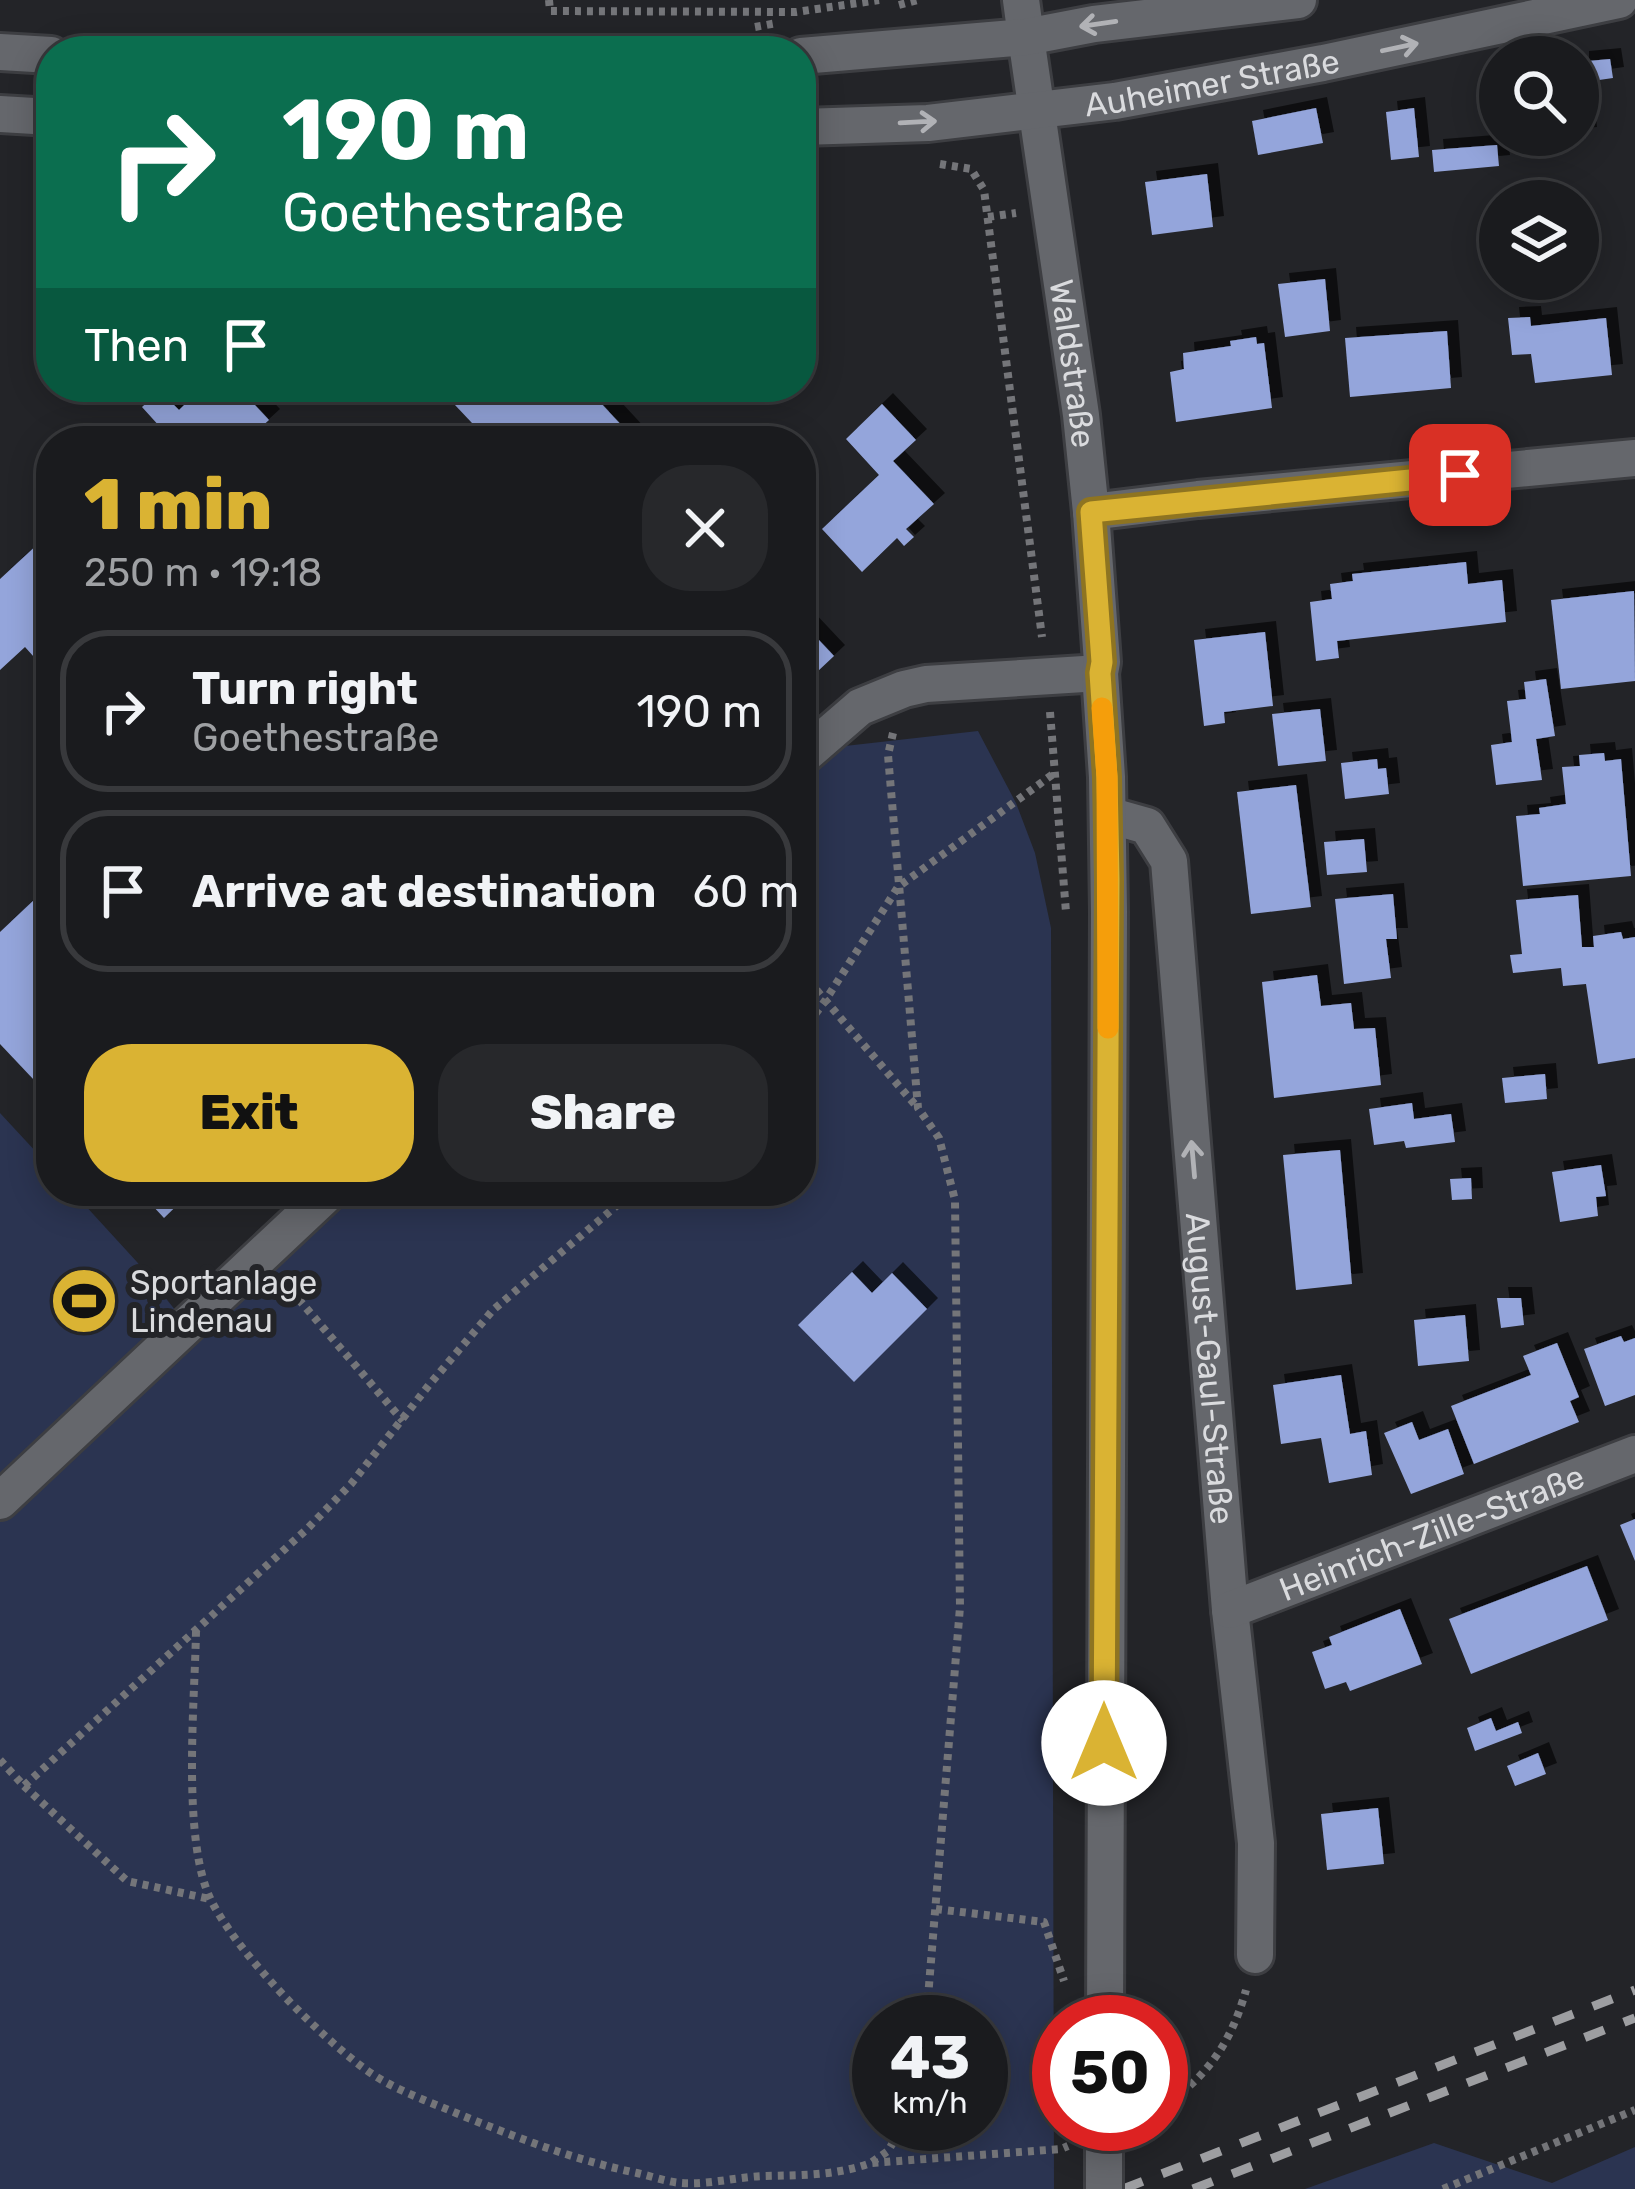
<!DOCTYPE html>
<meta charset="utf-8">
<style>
:root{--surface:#1a1b1e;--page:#27282b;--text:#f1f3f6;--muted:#9fa1a4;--line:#38393c;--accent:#dab333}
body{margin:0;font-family:Rubik,sans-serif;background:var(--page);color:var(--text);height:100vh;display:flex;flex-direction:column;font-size:45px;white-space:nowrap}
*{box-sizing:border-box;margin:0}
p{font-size:39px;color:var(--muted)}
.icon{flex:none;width:66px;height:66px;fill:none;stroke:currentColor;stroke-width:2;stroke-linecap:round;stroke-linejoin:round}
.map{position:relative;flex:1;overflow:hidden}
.details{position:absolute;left:36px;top:426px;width:780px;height:780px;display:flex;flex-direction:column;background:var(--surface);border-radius:48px;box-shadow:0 6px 30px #0003,0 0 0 3px var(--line)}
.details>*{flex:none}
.banner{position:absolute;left:36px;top:36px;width:780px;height:366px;border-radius:48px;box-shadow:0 6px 30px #0003,0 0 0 3px var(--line);background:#0b6e4f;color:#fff;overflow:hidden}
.controls{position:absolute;left:1479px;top:36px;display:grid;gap:24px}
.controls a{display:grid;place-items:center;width:120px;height:120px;border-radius:50%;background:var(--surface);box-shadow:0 6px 30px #0003,0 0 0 3px var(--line);font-size:60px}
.speed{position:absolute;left:852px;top:1995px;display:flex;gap:24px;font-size:60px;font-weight:700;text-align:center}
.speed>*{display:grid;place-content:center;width:156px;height:156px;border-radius:50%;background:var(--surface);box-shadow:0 6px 30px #0003,0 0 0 3px var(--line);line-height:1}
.speed small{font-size:30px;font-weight:400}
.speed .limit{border:18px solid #d22;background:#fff;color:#111}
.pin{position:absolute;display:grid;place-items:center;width:102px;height:102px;color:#fff;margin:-51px;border-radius:24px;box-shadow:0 6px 18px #0006}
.me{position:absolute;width:132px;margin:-66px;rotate:0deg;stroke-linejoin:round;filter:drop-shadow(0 0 9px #0008)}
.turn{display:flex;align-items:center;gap:42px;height:252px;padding:0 48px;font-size:54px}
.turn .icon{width:156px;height:156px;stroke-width:2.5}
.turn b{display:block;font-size:84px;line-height:102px}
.then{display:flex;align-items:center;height:114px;padding:0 48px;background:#0003;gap:24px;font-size:45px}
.round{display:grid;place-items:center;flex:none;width:126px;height:126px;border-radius:48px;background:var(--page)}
.head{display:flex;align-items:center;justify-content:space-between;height:204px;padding:0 48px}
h1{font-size:72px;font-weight:800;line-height:90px;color:var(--accent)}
.cta{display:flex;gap:24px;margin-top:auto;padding:24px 48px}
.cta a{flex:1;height:138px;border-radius:48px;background:var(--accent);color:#111;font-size:48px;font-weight:800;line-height:138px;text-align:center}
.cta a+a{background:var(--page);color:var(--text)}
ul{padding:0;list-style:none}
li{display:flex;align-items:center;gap:36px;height:162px;margin:0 24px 18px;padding:0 24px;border:6px solid var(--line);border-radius:48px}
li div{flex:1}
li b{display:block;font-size:45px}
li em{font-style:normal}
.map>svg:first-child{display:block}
.green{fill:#2b3451;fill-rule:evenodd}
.building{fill:#94a5db;filter:url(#shadow)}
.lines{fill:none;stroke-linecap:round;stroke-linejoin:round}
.minor-casing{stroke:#3d3e42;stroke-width:42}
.secondary-casing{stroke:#3d3e42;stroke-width:42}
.path{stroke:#747579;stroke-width:8;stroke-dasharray:6 6;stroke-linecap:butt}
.minor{stroke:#65676c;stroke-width:36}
.secondary{stroke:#65676c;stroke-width:36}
.rail{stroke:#9d9ea1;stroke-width:9;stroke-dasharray:21 21;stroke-linecap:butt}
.secondary-bridge-casing{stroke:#3d3e42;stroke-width:42;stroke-linecap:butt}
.secondary-bridge{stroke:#65676c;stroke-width:36}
.oneway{stroke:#b1b2b6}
.route-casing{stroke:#8e7421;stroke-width:30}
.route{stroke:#dab333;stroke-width:21}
.slow{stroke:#f59e0b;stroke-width:21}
.labels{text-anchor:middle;stroke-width:12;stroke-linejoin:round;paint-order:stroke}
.street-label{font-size:33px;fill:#dadbde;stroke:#232428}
.poi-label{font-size:33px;fill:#dadbde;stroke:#232428;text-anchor:start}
</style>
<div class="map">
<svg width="1635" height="2189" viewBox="0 0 1635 2189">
<defs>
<filter id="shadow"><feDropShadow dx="11" dy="-11" stdDeviation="0" flood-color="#0009"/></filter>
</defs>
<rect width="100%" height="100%" fill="#232428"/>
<g class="green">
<path d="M978,731L1016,803L1035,853L1051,928L1054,2189H0V1113L51,1168V1191H72L137,1262L199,1340L359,1191H801V785L845,746ZM879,2022H981V2124H879Z"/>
<polygon points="1434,2143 1552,2183 1635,2147 1635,2189 1305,2189"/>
</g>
<g class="building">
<polygon points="1610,59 1613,78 1578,83 1578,62"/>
<polygon points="1578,88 1581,88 1586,138 1528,144 1527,135 1578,135"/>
<polygon points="1316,108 1323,143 1258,155 1252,121"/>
<polygon points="1414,108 1419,157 1391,160 1386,112"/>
<polygon points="1497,145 1499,166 1434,172 1432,150"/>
<polygon points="1207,174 1213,227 1152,235 1145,182"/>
<polygon points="1325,279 1330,331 1285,337 1278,284"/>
<polygon points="1530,317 1531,326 1606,318 1612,375 1535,383 1531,354 1512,355 1508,318"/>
<polygon points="1447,331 1451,388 1350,397 1345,338"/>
<polygon points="1256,337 1257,344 1264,343 1272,408 1176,422 1170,372 1184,369 1183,353 1231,346 1230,341"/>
<polygon points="203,387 238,387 269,420 246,441 146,441 161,428 142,407 160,391 179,410"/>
<polygon points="438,387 586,387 636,441 489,441"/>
<polygon points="882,404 916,440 893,461 934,504 906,529 914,537 904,546 897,538 862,572 822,529 879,475 846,439"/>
<polygon points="51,532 51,623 47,627 51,631 51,676 25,647 0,670 0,579"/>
<polygon points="1466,562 1468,584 1502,580 1506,622 1337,641 1339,658 1316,661 1310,602 1332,599 1330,584 1353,581 1352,574"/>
<polygon points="1634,591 1635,681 1561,689 1551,600"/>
<polygon points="801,621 834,656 801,687"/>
<polygon points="1265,632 1273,706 1224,712 1225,723 1204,726 1194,640"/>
<polygon points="1546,679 1555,736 1536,739 1542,780 1496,785 1491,745 1512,742 1507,701 1526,699 1524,682"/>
<polygon points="1320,709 1326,761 1278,766 1272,714"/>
<polygon points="1604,753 1605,761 1621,759 1631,876 1523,886 1516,816 1540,814 1539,808 1566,804 1562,767 1580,766 1579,755"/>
<polygon points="1377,759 1378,769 1386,768 1389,794 1345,799 1341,763"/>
<polygon points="1296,785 1311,907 1251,914 1237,792"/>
<polygon points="1364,839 1367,872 1327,875 1324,842"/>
<polygon points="51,884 51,1098 0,1044 0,932"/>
<polygon points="1393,894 1397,939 1386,939 1391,978 1344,984 1335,899"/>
<polygon points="1578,895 1582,947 1594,947 1593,936 1621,932 1623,939 1635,937 1635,1058 1598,1064 1586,984 1563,986 1561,968 1513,973 1510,955 1522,954 1516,900"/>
<polygon points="1317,975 1321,1006 1351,1003 1354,1029 1375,1028 1381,1085 1274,1098 1262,982"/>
<polygon points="1545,1074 1547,1099 1505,1103 1502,1078"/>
<polygon points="1412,1103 1414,1119 1451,1114 1455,1142 1406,1148 1404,1141 1374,1145 1369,1109"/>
<polygon points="1340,1150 1352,1284 1296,1290 1283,1155"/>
<polygon points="1601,1165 1606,1196 1596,1197 1598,1216 1560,1222 1552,1172"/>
<polygon points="1471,1178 1472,1199 1452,1200 1450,1179"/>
<polygon points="139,1191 192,1191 164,1218"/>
<polygon points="852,1272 872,1293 892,1273 927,1309 854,1382 798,1325"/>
<polygon points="1497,1298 1521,1298 1524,1325 1501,1328"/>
<polygon points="1465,1315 1469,1361 1418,1366 1414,1320"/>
<polygon points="1621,1336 1624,1342 1635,1338 1635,1395 1605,1406 1584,1349"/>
<polygon points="1557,1343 1579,1397 1570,1401 1579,1422 1474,1464 1451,1406 1531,1375 1523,1356"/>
<polygon points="1341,1375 1350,1434 1366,1431 1372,1475 1329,1483 1321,1438 1281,1444 1273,1385"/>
<polygon points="1412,1422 1419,1440 1448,1429 1464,1474 1411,1494 1384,1433"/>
<polygon points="1635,1519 1635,1561 1620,1525"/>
<polygon points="1587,1566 1608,1620 1471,1674 1449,1619"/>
<polygon points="1400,1609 1422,1664 1350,1691 1346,1682 1325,1689 1312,1652 1332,1645 1329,1637"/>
<polygon points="1491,1718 1496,1731 1518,1722 1522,1733 1475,1751 1467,1728"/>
<polygon points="1538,1753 1546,1774 1515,1786 1507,1766"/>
<polygon points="1378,1808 1384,1864 1327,1870 1321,1814"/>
</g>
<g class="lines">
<g class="minor-casing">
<g id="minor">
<polyline points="1021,0 1026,37"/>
<polyline points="1091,512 1198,499 1635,458"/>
<polyline points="801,758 860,707 904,689 926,684 1100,673"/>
<path id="s1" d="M1108,815L1147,826L1169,861L1230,1610L1256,1843L1255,1955"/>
<polyline points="0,1501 330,1191"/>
<path id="s2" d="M1230,1610L1635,1454"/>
</g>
</g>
<g class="secondary-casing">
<g id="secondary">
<path id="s3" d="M1026,37L1081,415L1091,512L1102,662L1100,673L1107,777L1109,912L1105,2022"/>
<polyline points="0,52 51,55"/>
<polyline points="801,56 1026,37 1094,24 1298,0"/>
<polyline points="0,114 51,117"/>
<path id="s4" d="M801,127L928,123L1115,101L1323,63L1619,0"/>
</g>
</g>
<g class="path">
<polyline points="549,0 550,11 796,12 879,0"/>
<polyline points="899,5 918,0"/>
<polyline points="755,27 777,23"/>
<polyline points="940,164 971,169 984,190 1042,637"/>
<polyline points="988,217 1016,213"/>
<polyline points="1050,712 1066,912"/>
<polyline points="893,733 888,755 918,1108 939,1138 955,1200 960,1607 926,2022"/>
<polyline points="801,972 917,1107"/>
<polyline points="801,1033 825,1001 898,887 1056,772"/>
<polyline points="283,1281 403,1421"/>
<path d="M196,1631C195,1700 181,1843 212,1902C240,1956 316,2033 365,2069C392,2089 425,2100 456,2113C515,2137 574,2160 637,2173C651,2176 667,2182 681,2183C708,2185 737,2177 763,2176C801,2175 834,2176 871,2163L1061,2149L1068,2146"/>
<polyline points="0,1760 24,1786 307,1529 351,1484 429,1385 493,1310 634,1191"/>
<polyline points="24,1786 127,1881 210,1899"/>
<polyline points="936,1909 1044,1922 1064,1981"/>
<path d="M1161,2107C1207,2078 1231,2043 1246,1990"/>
<polyline points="872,2162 888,2151 904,2124"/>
<polyline points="1443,2189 1635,2110"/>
</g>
<use href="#minor" class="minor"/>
<use href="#secondary" class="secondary"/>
<g class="rail">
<polyline points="1123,2189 1635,1990"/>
<polyline points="1193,2189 1635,2018"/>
</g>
<g class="secondary-bridge-casing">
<polyline id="secondary-bridge" points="1104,2189 1104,2124"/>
</g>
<use href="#secondary-bridge" class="secondary-bridge"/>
</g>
<defs><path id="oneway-shaft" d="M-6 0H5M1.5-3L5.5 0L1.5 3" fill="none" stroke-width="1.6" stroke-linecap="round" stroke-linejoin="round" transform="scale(3)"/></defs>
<g class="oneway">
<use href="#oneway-shaft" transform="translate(1098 24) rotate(172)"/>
<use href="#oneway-shaft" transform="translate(1400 47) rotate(-12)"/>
<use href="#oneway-shaft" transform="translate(918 122) rotate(-3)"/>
<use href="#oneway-shaft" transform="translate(1193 1159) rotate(-95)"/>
</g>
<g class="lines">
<g class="route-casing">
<polyline id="route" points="1104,1743 1109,880 1107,777 1100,673 1102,662 1091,512 1460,475"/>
</g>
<use href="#route" class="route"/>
<polyline class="slow" points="1102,708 1107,777 1108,1028"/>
</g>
<defs>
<g id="stadium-disc" transform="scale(3.45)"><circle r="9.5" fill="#dab333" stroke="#232428"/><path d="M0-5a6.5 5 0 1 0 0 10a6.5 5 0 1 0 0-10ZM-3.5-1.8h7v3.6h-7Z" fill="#111"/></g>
</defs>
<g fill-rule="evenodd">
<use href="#stadium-disc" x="84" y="1301"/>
</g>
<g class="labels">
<g class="street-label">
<text dy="12" stroke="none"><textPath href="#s4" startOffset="414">Auheimer Straße</textPath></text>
<text dy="12" stroke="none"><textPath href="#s3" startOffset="330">Waldstraße</textPath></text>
<text dy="12" stroke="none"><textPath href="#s1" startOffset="591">August-Gaul-Straße</textPath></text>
<text dy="12" stroke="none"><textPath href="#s2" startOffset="216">Heinrich-Zille-Straße</textPath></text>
</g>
<g class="poi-label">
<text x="130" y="1294">Sportanlage<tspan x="130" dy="38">Lindenau</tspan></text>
</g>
</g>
</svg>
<div class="controls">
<a><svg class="icon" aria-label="search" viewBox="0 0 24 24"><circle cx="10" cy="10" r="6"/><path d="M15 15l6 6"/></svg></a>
<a><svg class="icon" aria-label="layers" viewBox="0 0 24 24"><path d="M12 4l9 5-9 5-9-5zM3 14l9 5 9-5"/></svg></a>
</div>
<div class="speed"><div>43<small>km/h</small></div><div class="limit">50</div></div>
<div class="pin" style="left:1460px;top:475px;background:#d93025"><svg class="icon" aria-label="arrive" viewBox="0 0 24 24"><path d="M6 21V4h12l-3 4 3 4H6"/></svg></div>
<svg class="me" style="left:1104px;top:1743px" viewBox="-20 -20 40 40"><circle r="19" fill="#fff"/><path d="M0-13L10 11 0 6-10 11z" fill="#dab333"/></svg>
<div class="banner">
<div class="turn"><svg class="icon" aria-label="right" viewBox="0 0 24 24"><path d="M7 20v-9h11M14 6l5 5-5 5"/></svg><div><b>190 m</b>Goethestraße</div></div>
<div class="then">Then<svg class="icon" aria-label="arrive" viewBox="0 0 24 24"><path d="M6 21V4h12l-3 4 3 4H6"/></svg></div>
</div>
<section class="details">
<div class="head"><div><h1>1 min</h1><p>250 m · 19:18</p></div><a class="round"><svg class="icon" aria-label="close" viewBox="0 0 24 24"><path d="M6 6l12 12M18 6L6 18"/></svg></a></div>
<ul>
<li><svg class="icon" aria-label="right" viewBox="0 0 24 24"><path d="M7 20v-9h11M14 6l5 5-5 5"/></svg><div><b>Turn right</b><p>Goethestraße</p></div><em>190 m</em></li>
<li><svg class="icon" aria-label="arrive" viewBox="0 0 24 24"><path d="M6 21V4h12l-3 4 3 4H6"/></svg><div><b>Arrive at destination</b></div><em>60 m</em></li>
</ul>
<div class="cta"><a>Exit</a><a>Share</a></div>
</section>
</div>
